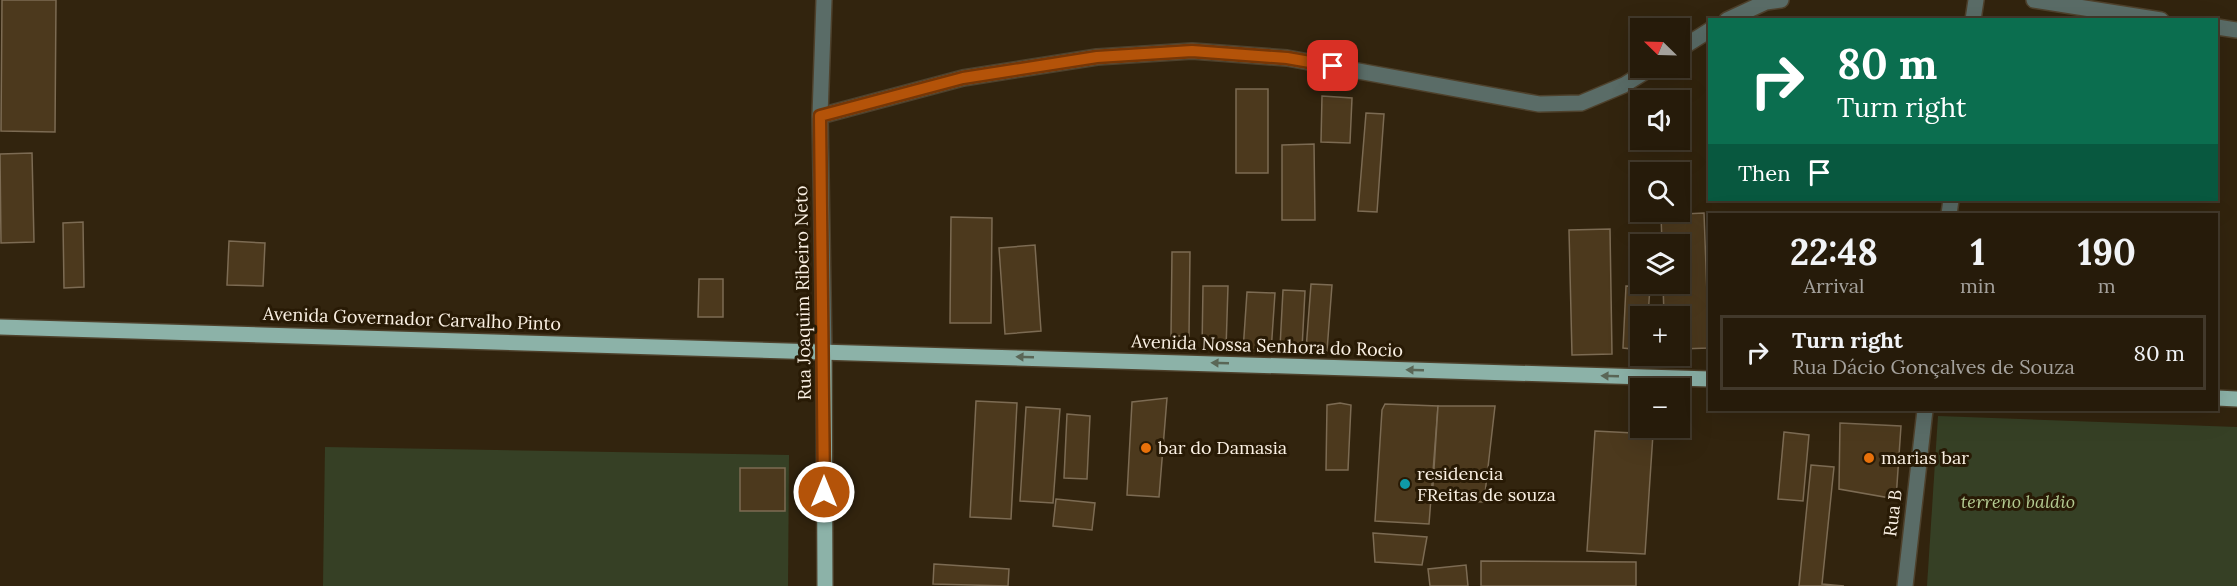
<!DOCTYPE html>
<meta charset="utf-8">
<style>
:root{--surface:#261b0a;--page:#322818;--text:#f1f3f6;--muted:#a4a19c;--line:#42392b}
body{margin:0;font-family:Lora,serif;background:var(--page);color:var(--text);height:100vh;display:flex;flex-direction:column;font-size:22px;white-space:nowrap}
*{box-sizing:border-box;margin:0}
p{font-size:20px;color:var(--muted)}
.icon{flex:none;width:33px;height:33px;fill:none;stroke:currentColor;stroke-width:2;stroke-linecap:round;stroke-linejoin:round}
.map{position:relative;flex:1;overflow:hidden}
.side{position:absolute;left:1708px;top:213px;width:510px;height:198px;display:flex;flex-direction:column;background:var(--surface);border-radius:0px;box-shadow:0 6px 24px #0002,0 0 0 2px var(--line)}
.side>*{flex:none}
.hud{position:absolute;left:1708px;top:18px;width:510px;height:183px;border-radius:0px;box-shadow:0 6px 24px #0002,0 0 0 2px var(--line);background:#0b6e4f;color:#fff;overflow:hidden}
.needle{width:39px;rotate:293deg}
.buttons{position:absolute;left:1630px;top:18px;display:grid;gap:12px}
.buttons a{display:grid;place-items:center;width:60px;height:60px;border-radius:0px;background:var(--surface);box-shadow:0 6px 24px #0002,0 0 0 2px var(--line);font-size:30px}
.pin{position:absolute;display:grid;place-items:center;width:51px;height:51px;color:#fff;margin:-26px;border-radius:12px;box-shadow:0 3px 9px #0006}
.me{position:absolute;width:66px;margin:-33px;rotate:0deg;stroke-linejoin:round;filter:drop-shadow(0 0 4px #0008)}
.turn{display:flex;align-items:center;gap:21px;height:126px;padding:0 30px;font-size:27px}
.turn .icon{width:78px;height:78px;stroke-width:2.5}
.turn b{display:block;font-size:42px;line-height:51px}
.then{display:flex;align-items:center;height:57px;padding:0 30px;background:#0003;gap:12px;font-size:22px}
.eta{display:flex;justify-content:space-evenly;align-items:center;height:102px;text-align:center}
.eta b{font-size:36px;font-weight:700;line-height:42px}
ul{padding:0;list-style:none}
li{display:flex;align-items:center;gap:18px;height:75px;margin:0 12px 9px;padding:0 18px;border:3px solid var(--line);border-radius:0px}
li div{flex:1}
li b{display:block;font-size:22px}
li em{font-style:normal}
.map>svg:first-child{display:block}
.green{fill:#364025}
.building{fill:#4c391d;stroke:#7c6b53;stroke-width:1.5}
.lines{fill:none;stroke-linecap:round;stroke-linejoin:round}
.street-casing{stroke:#4e412c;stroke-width:18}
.primary-casing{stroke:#4e412c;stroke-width:18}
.street{stroke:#5a6c67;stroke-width:15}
.primary{stroke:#8cb2a8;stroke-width:15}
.oneway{fill:#5a6656}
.route-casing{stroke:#753606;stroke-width:15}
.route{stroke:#b45309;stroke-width:10}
.food-dot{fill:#e8710a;stroke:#281a05;stroke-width:2}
.culture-dot{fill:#0f9aa8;stroke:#281a05;stroke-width:2}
.labels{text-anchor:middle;stroke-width:6;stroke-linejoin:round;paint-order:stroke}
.street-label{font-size:18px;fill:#faf0e3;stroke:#281a05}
.poi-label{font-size:18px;fill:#faf0e3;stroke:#281a05;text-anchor:start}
.park-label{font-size:18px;font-style:italic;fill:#b3ca91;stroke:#281a05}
</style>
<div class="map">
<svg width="2237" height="586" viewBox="0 0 2237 586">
<rect width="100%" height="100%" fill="#32240e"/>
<g class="green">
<polygon points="1938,416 2237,427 2237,586 1927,586"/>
<polygon points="325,447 789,455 788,586 323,586"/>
</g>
<g class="building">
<polygon points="2,0 56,0 55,132 1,131"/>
<rect x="1236" y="89" width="32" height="84"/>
<polygon points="1322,96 1352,98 1350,143 1321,142"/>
<polygon points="1366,113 1384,114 1377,212 1358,211"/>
<polygon points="1314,144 1315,220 1282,220 1282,145"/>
<polygon points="32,153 34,242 1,243 0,154"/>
<polygon points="1704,213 1709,348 1680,349 1680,316 1664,316 1663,284 1680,284 1680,244 1662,244 1661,215"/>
<polygon points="951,217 992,218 991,323 950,323"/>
<polygon points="83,222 84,287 64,288 63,223"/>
<polygon points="1610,229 1612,354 1572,355 1569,230"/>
<polygon points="229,241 265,243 263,286 227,285"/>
<polygon points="1035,245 1041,331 1005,334 999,248"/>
<polygon points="1172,252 1190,252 1189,336 1171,336"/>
<polygon points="699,279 723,279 723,317 698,317"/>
<polygon points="1311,284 1332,285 1327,351 1306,350"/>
<polygon points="1203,286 1228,286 1226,349 1202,349"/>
<polygon points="1626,286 1650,287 1648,316 1641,316 1641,350 1623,348"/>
<polygon points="1283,290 1305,291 1302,349 1280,347"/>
<polygon points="1247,292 1275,293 1271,352 1243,351"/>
<polygon points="1167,398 1159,497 1127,495 1132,402"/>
<polygon points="976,401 1017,403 1011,519 970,517"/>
<polygon points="1340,403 1351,405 1348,470 1326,470 1327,405"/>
<polygon points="1385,404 1438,406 1429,524 1375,521 1382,410"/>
<polygon points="1438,406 1495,406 1484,502 1432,500"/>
<polygon points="1026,407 1060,409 1053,503 1020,501"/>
<polygon points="1067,414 1090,416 1087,479 1064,478"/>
<polygon points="1840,423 1901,426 1896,499 1839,489"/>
<polygon points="1595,431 1653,434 1645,554 1587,551"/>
<polygon points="1784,432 1809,435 1803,501 1778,499"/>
<polygon points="1811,465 1834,467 1822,584 1844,586 1799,586"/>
<rect x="740" y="468" width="45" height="43"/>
<polygon points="1056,499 1095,503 1092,530 1053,526"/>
<polygon points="1373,533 1427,537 1422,565 1375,562"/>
<polygon points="1481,561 1636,562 1636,586 1481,586"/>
<polygon points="934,564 1009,569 1008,586 933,584"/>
<polygon points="1466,565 1468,586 1430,586 1428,569"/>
</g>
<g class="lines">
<g class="street-casing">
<g id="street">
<polyline points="2034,0 2161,20"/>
<polyline points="1727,20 1766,2 1781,0"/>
<polyline points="1973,20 1976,0"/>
<polyline points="2217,27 2237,30"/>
<polyline points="1680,49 1710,30"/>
<polyline points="820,116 963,78 1097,57 1192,51 1287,58 1539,104 1581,103 1624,85 1651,68"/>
<polyline points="1949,214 1951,200"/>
<polyline points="824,352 820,116 824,0"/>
<polyline points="1905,586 1925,410"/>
</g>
</g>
<g class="primary-casing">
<g id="primary">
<polyline points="0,327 1710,379"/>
<polyline points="824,352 825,586"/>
<polyline points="2217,398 2237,399"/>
</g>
</g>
<use href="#street" class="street"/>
<use href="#primary" class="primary"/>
</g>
<defs><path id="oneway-solid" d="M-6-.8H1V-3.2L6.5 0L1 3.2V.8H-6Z" transform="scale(1.5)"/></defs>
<g class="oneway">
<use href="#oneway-solid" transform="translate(1025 357) rotate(-178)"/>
<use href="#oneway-solid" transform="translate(1220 363) rotate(-178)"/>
<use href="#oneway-solid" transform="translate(1415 370) rotate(-178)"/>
<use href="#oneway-solid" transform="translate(1610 376) rotate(-178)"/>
</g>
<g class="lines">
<g class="route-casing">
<polyline id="route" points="824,492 820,116 963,78 1097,57 1192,51 1287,58 1333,66"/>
</g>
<use href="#route" class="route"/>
</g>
<g class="food-dot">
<circle cx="1146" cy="448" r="6"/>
<circle cx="1869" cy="458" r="6"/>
</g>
<circle class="culture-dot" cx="1405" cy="484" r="6"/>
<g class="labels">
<g class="street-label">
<text transform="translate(803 293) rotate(-91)" y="6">Rua Joaquim Ribeiro Neto</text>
<text transform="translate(412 319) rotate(2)" y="6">Avenida Governador Carvalho Pinto</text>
<text transform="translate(1267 346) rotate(2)" y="6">Avenida Nossa Senhora do Rocio</text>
<text transform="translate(1893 513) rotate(-83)" y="6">Rua B</text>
</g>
<g class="poi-label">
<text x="1158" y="454">bar do Damasia</text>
<text x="1881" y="464">marias bar</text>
<text x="1417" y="480">residencia<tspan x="1417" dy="21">FReitas de souza</tspan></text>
</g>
<g class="park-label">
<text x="2018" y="508">terreno baldio</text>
</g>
</g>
</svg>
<div class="buttons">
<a><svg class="needle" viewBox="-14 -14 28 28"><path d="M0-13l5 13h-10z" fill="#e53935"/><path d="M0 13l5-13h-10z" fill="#a4a19c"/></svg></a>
<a><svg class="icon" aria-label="sound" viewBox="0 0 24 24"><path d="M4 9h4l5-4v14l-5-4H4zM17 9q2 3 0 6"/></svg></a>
<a><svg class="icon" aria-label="search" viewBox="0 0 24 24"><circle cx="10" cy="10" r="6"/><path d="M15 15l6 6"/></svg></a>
<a><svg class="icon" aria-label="layers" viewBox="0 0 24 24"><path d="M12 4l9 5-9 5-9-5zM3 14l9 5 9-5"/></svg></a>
<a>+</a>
<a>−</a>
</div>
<div class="pin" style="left:1333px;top:66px;background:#d93025"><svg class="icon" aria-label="arrive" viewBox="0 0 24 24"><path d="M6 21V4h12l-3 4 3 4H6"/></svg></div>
<svg class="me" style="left:824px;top:492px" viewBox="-20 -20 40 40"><circle r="17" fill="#b45309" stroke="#fff" stroke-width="3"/><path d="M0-11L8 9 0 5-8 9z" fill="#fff"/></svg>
<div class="hud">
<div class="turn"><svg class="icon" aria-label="right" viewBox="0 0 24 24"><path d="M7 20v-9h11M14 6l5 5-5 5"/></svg><div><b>80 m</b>Turn right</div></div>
<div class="then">Then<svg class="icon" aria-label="arrive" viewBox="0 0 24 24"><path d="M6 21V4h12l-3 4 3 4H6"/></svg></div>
</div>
<section class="side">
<div class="eta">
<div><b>22:48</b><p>Arrival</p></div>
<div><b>1</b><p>min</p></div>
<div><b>190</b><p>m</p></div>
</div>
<ul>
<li><svg class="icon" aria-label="right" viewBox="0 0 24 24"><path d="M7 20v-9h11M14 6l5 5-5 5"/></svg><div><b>Turn right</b><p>Rua Dácio Gonçalves de Souza</p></div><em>80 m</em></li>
</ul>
</section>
</div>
